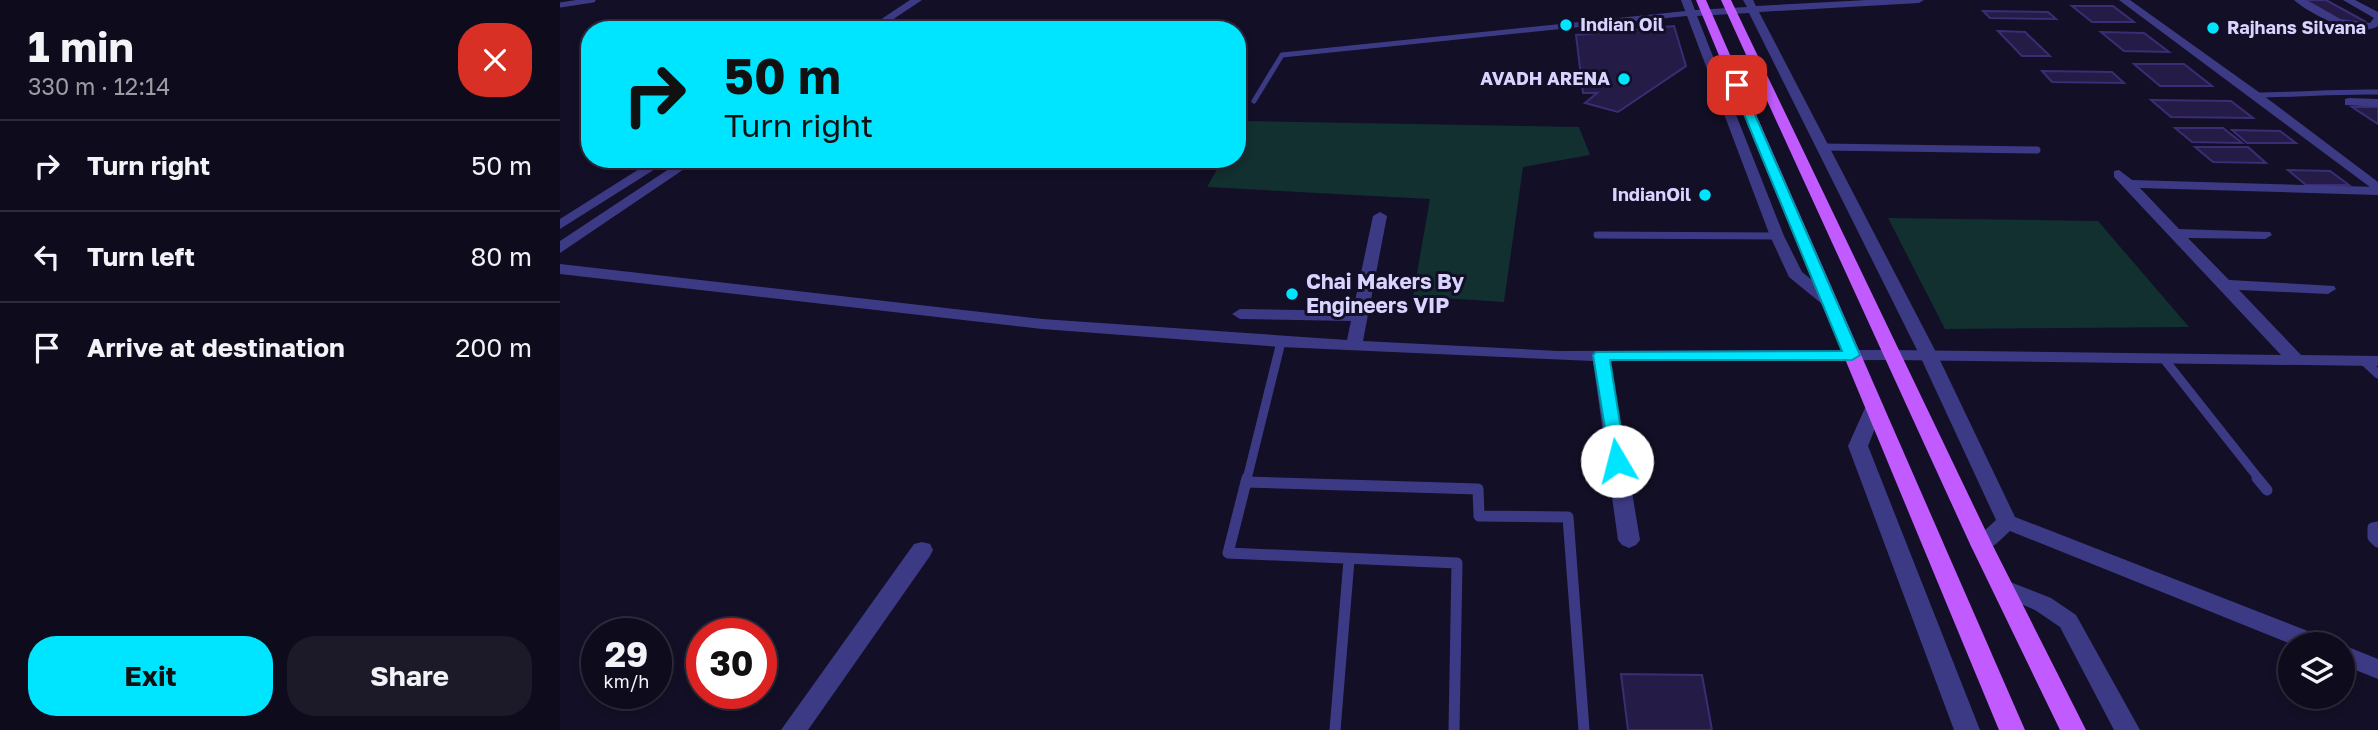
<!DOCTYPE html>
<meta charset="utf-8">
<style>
:root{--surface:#0e0b1c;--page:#1c1929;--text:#f1f3f6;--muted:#9b9ba3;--line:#2e2b3b;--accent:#00e5ff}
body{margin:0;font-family:"Golos Text",sans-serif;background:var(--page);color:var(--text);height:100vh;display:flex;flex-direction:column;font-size:26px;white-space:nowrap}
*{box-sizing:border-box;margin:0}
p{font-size:23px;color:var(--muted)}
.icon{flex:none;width:38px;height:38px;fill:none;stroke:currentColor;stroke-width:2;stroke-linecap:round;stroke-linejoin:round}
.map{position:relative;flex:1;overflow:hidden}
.details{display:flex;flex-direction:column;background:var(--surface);width:560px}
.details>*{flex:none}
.guide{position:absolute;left:21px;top:21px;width:665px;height:147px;border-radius:28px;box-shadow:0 4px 10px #0003,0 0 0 2px var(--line);background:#00e5ff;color:#111;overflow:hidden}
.tools{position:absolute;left:1718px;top:632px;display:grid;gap:14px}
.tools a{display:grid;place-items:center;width:77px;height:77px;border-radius:50%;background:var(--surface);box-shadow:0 4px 10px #0003,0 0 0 2px var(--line);font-size:35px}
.speed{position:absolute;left:21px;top:618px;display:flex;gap:14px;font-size:35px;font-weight:700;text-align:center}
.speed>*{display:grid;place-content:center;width:91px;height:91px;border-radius:50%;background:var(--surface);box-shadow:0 4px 10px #0003,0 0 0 2px var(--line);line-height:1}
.speed small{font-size:18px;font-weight:400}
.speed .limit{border:10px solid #d22;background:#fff;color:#111}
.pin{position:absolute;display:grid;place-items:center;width:60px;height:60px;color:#fff;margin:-30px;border-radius:14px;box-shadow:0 4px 10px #0006}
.me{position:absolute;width:77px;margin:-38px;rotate:352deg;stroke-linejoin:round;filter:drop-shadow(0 0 5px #0008)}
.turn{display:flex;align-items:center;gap:24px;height:147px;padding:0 28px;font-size:32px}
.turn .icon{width:91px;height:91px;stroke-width:2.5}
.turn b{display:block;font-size:49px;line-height:60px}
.round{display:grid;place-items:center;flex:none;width:74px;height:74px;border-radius:28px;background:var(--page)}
.headline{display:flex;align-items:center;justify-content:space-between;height:119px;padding:0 28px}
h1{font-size:42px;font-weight:700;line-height:52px}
.button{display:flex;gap:14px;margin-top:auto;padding:14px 28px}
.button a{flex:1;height:80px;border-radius:28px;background:var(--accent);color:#111;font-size:28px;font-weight:700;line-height:80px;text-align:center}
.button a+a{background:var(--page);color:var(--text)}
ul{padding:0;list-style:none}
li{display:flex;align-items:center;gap:21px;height:91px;padding:0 28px;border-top:2px solid var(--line)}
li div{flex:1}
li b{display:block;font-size:26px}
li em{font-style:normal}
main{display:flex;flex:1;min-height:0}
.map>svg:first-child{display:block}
.green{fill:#12302f}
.building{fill:#241b47;stroke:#3b2d73;stroke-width:2}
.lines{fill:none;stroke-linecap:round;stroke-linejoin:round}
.service-far3{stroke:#3d3a85;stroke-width:5}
.service-far2{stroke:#3d3a85;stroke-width:7}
.service-far1{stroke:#3d3a85;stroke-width:9}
.service{stroke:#3d3a85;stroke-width:11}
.minor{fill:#3d3a85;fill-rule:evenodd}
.tertiary{fill:#3d3a85;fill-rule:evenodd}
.primary{fill:#c25bff;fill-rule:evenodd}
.route{fill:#00e5ff;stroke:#0095a6;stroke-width:2}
.poi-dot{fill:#00e5ff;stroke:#130f26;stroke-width:2.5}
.labels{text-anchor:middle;stroke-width:6;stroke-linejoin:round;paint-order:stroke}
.far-poi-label{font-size:18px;font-weight:bold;fill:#d9d4ff;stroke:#130f26;text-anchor:start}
.poi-label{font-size:21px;font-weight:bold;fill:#d9d4ff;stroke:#130f26;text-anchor:start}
</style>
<main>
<section class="details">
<div class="headline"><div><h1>1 min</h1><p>330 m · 12:14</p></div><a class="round" style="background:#d93025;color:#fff"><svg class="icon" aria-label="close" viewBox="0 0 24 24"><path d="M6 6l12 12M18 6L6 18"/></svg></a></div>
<ul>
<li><svg class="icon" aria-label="right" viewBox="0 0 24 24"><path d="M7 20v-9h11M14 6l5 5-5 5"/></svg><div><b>Turn right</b></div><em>50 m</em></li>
<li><svg class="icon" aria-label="left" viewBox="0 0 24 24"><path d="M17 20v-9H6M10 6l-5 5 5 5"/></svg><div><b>Turn left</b></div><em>80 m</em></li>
<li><svg class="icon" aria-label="arrive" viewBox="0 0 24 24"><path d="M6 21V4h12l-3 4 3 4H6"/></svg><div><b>Arrive at destination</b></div><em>200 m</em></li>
</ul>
<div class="button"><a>Exit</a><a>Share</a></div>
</section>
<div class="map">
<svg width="1818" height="730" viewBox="0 0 1818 730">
<rect width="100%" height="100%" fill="#130f26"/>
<g class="green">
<polygon points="686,121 1019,127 1030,155 963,167 944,302 853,296 870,199 647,187 663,159 677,159 677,136"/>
<polygon points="1328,218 1538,221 1629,327 1385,329"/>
</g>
<g class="building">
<polygon points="1745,0 1766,0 1806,22 1784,22"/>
<polygon points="1512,6 1553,6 1574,22 1532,22"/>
<polygon points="1423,11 1488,12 1496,19 1430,18"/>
<polygon points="1114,26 1126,66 1058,112 1025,103 1037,93 1023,93 1016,35"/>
<polygon points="1438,31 1465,32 1490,56 1462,56"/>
<polygon points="1541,32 1584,33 1609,52 1564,51"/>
<polygon points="1574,64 1624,64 1652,86 1600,86"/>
<polygon points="1482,71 1552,72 1564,83 1492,82"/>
<polygon points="1591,100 1671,101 1693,118 1611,117"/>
<polygon points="1792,107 1818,107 1818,124"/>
<polygon points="1615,128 1663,128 1682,143 1632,142"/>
<polygon points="1672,130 1720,131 1736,143 1687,143"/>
<polygon points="1635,147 1688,147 1706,163 1653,162"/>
<polygon points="1728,170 1770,171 1789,185 1746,185"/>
<polygon points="1061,674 1142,675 1152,730 1068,730"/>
</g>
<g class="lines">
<g class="service-far3">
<polyline points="0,5 33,0"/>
<path d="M1696,95C1737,95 1777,91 1818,92"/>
<polyline points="694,101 722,55 1131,13"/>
</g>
<g class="service-far2">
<polyline points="1262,147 1477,150"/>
<polyline points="1037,235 1217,236"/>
</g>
<g class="service-far1">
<polyline points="1604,359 1699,479"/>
<polyline points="1804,361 1818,374"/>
<polyline points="687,479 721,342"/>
</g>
<g class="service">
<polyline points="687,478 668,553 897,563 894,730"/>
<polyline points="1697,478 1707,490"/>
<polyline points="686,482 918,489 919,516 1008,517 1024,730"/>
<polyline points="1818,527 1813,528 1813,537 1818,542"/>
<polyline points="775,730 789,560"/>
</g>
<g class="minor">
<path d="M1734,0H1746L1780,19L1810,23L1814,18L1783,0H1795L1818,12V26C1797,39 1750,14 1734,0Z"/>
<polygon points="1789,98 1818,99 1818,107 1785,105 1785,99"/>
<polygon points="1559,170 1572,180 1818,187 1818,195 1580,188 1619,229 1710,232 1712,235 1705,239 1628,238 1669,280 1774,286 1776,289 1768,294 1679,290 1741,355 1818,356 1818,366 1331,360 1050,361 1080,540 1076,545 1069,548 1062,545 1058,540 1033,361 721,347 482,329 0,274 0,264 482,319 787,340 791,321 680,319 672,314 680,309 793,311 813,216 820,212 827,216 803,341 998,351 1331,350 1721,355 1554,177 1554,171"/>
<polygon points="362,542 370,544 373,550 370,556 248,730 221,730 354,544"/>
</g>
<g class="tertiary">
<polygon points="350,0 362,0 317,30 305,30"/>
<path d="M1121,0H1131L1135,10L1187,7L1183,0H1193L1196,6L1307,0H1364L1359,3L1199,12L1378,356L1455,517L1763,637L1767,644H1731L1450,531C1439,541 1429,554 1413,550L1410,544L1436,520L1360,356L1189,13L1137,16L1224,236L1242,272L1274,298L1276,301L1274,304H1262L1229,277L1210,236Z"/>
<polygon points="1559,0 1570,0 1700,93 1818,182 1818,193"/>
<polygon points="95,159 111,159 0,229 0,219"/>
<polygon points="124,159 139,159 0,253 0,241"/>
<polygon points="1314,402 1323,408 1308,446 1420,730 1394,730 1288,446 1305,408"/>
<polygon points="1445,580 1491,598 1516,615 1580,730 1554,730 1500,627 1475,610 1437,594 1434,588 1437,582"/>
<polygon points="1783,645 1818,659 1818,679 1783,665"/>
</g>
<g class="primary">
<polygon points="1136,0 1146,0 1465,730 1439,730"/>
<polygon points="1161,0 1171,0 1432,544 1526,730 1500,730 1410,544"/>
</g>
</g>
<polygon class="route" points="1177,82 1182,85 1300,355 1292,360 1050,360 1066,461 1063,465 1051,465 1033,355 1036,352 1282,351 1172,85"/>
<g class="poi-dot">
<circle cx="1006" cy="25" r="7"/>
<circle cx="1653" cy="28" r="7"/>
<circle cx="1064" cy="79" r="7"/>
<circle cx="1145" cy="195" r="7"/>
<circle cx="732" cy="294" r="7"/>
</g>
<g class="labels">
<g class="far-poi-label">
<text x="1020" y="31">Indian Oil</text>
<text x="1667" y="34">Rajhans Silvana</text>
<text x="1050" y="85" text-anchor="end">AVADH ARENA</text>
<text x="1131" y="201" text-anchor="end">IndianOil</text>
</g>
<g class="poi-label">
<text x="746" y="289">Chai Makers By<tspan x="746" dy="24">Engineers VIP</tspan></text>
</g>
</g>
</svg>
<div class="tools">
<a><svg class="icon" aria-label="layers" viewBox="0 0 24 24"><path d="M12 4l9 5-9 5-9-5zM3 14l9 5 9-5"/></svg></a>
</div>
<div class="speed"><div>29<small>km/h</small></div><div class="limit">30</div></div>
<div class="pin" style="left:1177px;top:85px;background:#d93025"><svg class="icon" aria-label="arrive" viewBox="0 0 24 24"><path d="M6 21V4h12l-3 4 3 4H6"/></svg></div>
<svg class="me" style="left:1057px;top:461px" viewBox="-20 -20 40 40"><circle r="19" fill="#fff"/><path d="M0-13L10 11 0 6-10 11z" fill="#00e5ff"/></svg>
<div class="guide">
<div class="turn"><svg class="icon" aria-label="right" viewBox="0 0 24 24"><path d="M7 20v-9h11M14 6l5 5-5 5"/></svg><div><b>50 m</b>Turn right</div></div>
</div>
</div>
</main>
